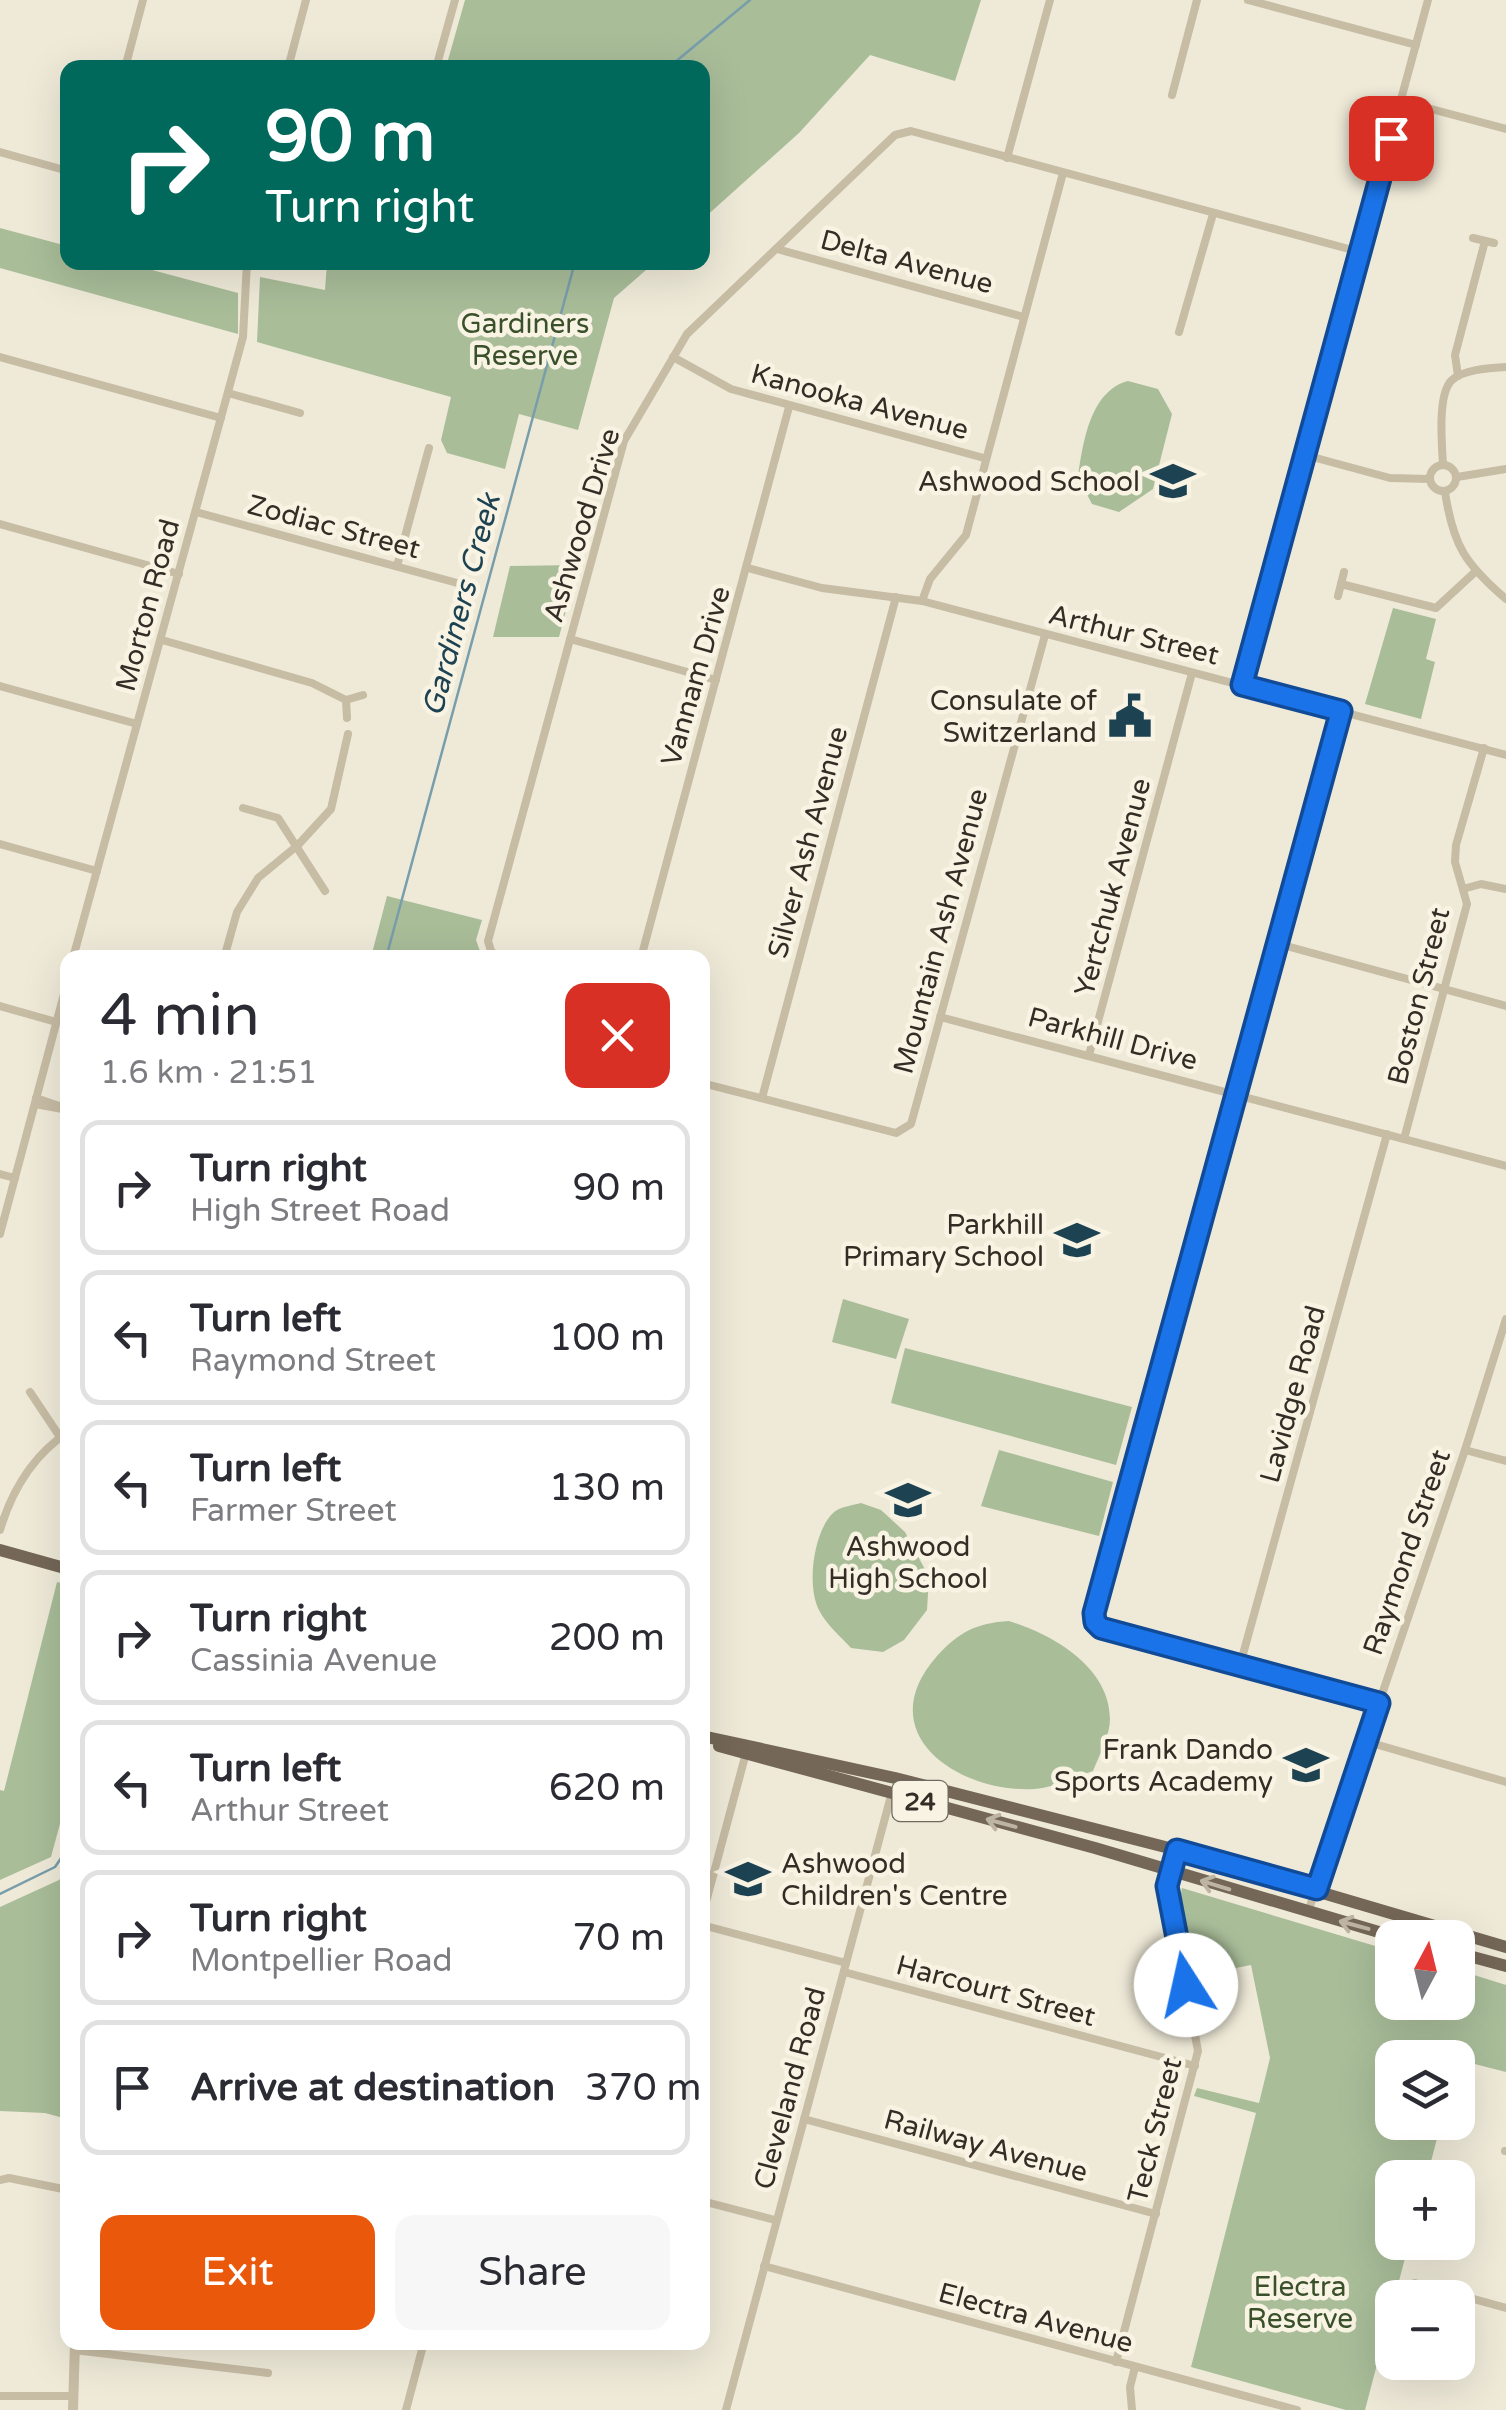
<!DOCTYPE html>
<meta charset="utf-8">
<style>
:root{--surface:#fff;--page:#f7f7f7;--text:#2b2b33;--muted:#7c7c81;--line:#e1e1e2;--accent:#ea580c}
body{margin:0;font-family:"Varela Round",sans-serif;background:var(--page);color:var(--text);height:100vh;display:flex;flex-direction:column;font-size:38px;white-space:nowrap}
*{box-sizing:border-box;margin:0}
p{font-size:32px;color:var(--muted)}
.icon{flex:none;width:55px;height:55px;fill:none;stroke:currentColor;stroke-width:2;stroke-linecap:round;stroke-linejoin:round}
.map{position:relative;flex:1;overflow:hidden}
.sheet{position:absolute;left:60px;top:950px;width:650px;height:1400px;display:flex;flex-direction:column;background:var(--surface);border-radius:20px;box-shadow:0 10px 40px #0002}
.sheet>*{flex:none}
.banner{position:absolute;left:60px;top:60px;width:650px;height:210px;border-radius:20px;box-shadow:0 10px 40px #0002;background:#00695c;color:#fff;overflow:hidden}
.needle{width:65px;rotate:7deg}
.controls{position:absolute;left:1375px;top:1920px;display:grid;gap:20px}
.controls a{display:grid;place-items:center;width:100px;height:100px;border-radius:20px;background:var(--surface);box-shadow:0 10px 40px #0002;font-size:50px}
.pin{position:absolute;display:grid;place-items:center;width:85px;height:85px;color:#fff;margin:-42px;border-radius:20px;box-shadow:0 5px 15px #0006}
.me{position:absolute;width:110px;margin:-55px;rotate:350deg;stroke-linejoin:round;filter:drop-shadow(0 0 8px #0008)}
.turn{display:flex;align-items:center;gap:35px;height:210px;padding:0 40px;font-size:45px}
.turn .icon{width:130px;height:130px;stroke-width:2.5}
.turn b{display:block;font-size:70px;line-height:85px}
.round{display:grid;place-items:center;flex:none;width:105px;height:105px;border-radius:20px;background:var(--page)}
.summary{display:flex;align-items:center;justify-content:space-between;height:170px;padding:0 40px}
h1{font-size:60px;font-weight:600;line-height:75px}
.cta{display:flex;gap:20px;margin-top:auto;padding:20px 40px}
.cta a{flex:1;height:115px;border-radius:20px;background:var(--accent);color:#fff;font-size:40px;font-weight:600;line-height:115px;text-align:center}
.cta a+a{background:var(--page);color:var(--text)}
ul{padding:0;list-style:none}
li{display:flex;align-items:center;gap:30px;height:135px;margin:0 20px 15px;padding:0 20px;border:5px solid var(--line);border-radius:20px}
li div{flex:1}
li b{display:block;font-size:38px}
li em{font-style:normal}
.map>svg:first-child{display:block}
.green{fill:#a9bd99}
.lines{fill:none;stroke-linecap:round;stroke-linejoin:round}
.stream{stroke:#789dab;stroke-width:2.5}
.minor{stroke:#c7bca4;stroke-width:8}
.tertiary{stroke:#c7bca4;stroke-width:10}
.primary{stroke:#746757;stroke-width:12}
.oneway{stroke:#bdb4a4}
.route-casing{stroke:#114b97;stroke-width:25}
.route{stroke:#1a73e8;stroke-width:18}
.labels{text-anchor:middle;stroke-width:9;stroke-linejoin:round;paint-order:stroke}
.shield{fill:#f8f3e3;stroke:#6e685f;stroke-width:2.5}
.shield-label{font-size:25px;font-weight:bold;fill:#332d26}
.street-label{font-size:28px;fill:#332d26;stroke:#f8f3e3}
.park-label{font-size:28px;fill:#3a502b;stroke:#f8f3e3}
.poi-label{font-size:28px;fill:#332d26;stroke:#f8f3e3;text-anchor:end}
.water-label{font-size:30px;font-style:italic;fill:#1d4252;stroke:#f8f3e3}
</style>
<div class="map">
<svg width="1506" height="2410" viewBox="0 0 1506 2410">
<rect width="100%" height="100%" fill="#efead8"/>
<g class="green">
<polygon points="465,0 981,0 955,81 870,55 799,133 703,219 702,68 446,67"/>
<polygon points="0,228 67,246 68,262 126,263 238,293 238,334 0,268"/>
<polygon points="327,263 327,262 654,263 614,298 578,430 519,414 505,469 447,453 441,440 451,397 257,342 260,277 325,290"/>
<path d="M1128,381L1158,389L1172,414L1153,489L1119,512L1092,504L1078,477C1083,443 1090,391 1128,381Z"/>
<polygon points="578,565 559,637 493,637 510,566"/>
<polygon points="1393,608 1436,619 1426,659 1435,662 1421,719 1365,704"/>
<polygon points="387,896 482,920 476,940 482,957 371,957"/>
<polygon points="843,1299 909,1319 896,1359 832,1342"/>
<polygon points="905,1348 1132,1407 1116,1465 891,1403"/>
<polygon points="999,1450 1113,1482 1099,1536 981,1506"/>
<path d="M861,1503L881,1510L905,1532L929,1577L927,1610L904,1640L883,1652L851,1648C841,1637 827,1625 820,1612C806,1588 813,1534 832,1514C840,1506 851,1506 861,1503Z"/>
<polygon points="57,1582 68,1585 67,1798 51,1857 0,1880 0,1790 4,1791"/>
<path d="M1009,1621C1052,1634 1110,1667 1110,1719C1110,1735 1099,1756 1093,1771C1075,1777 1053,1788 1034,1789C958,1793 869,1733 937,1656C959,1632 976,1623 1009,1621Z"/>
<polygon points="67,1869 67,2119 45,2113 0,2111 0,1907 59,1880"/>
<polygon points="1182,1888 1392,1951 1392,2002 1458,2002 1458,1970 1506,1985 1506,2072 1459,2060 1458,2062 1458,2058 1392,2058 1392,2122 1441,2123 1427,2177 1392,2178 1392,2242 1409,2243 1365,2410 1346,2410 1191,2367 1256,2113 1194,2096 1197,2088 1259,2103 1270,2058 1251,1965 1195,1976 1180,1898"/>
</g>
<g class="lines">
<g class="stream">
<polyline points="668,68 750,0"/>
<polyline points="386,958 575,262"/>
<polyline points="0,1894 55,1867 68,1848"/>
</g>
<g class="minor">
<polyline points="1248,0 1416,45"/>
<polyline points="125,68 143,0"/>
<polyline points="288,68 306,0"/>
<polyline points="436,68 455,0"/>
<polyline points="1172,95 1197,0"/>
<polyline points="1401,101 1506,129"/>
<polyline points="0,152 68,171"/>
<polyline points="1007,158 1050,0"/>
<polyline points="1473,238 1494,243"/>
<polyline points="777,249 1024,317"/>
<polyline points="1179,332 1213,214"/>
<polyline points="0,357 221,418"/>
<polyline points="673,357 731,389 984,458"/>
<polyline points="1458,376 1455,355 1485,241"/>
<polyline points="228,393 300,413"/>
<polyline points="1305,455 1390,478 1430,479"/>
<circle cx="1443" cy="478" r="13"/>
<path d="M1443,465C1442,444 1437,394 1452,380C1464,369 1491,368 1506,367"/>
<polyline points="1457,477 1506,469"/>
<path d="M1445,492C1453,545 1465,564 1506,599"/>
<polyline points="196,512 461,584"/>
<polyline points="0,524 179,574"/>
<polyline points="397,566 429,448"/>
<polyline points="748,568 822,588 922,601 1506,755"/>
<polyline points="1341,584 1436,608 1475,572"/>
<polyline points="1338,596 1344,572"/>
<polyline points="922,601 930,579 966,535 1063,173"/>
<polyline points="570,639 716,680"/>
<polyline points="162,640 312,683 346,700 363,695"/>
<polyline points="1242,685 1428,0"/>
<polyline points="0,686 137,724"/>
<polyline points="346,700 347,718"/>
<polyline points="1341,711 1094,1613 1101,1628 1379,1703"/>
<polyline points="243,808 278,818 325,891"/>
<polyline points="0,844 97,871"/>
<polyline points="1463,889 1481,884 1506,889"/>
<polyline points="1279,944 1506,1006"/>
<polyline points="73,958 243,337 247,262"/>
<polyline points="224,958 237,912 258,878 298,845 331,809 348,734"/>
<polyline points="499,958 491,951 488,941 624,441 687,334 895,135 911,131 1360,252"/>
<polyline points="641,958 789,407"/>
<polyline points="0,1006 56,1022"/>
<polyline points="940,1017 1506,1166"/>
<polyline points="1089,1055 1192,673"/>
<polyline points="702,1083 896,1133 911,1124 1045,635"/>
<polyline points="36,1098 65,1108"/>
<polyline points="762,1098 896,597"/>
<polyline points="35,1104 68,1110"/>
<polyline points="1404,1139 1467,904 1455,862 1456,845 1484,748"/>
<polyline points="0,1174 15,1178"/>
<polyline points="0,1234 68,979"/>
<polyline points="30,1392 60,1437"/>
<polyline points="1465,1450 1506,1461"/>
<path d="M0,1530C12,1490 32,1456 68,1432"/>
<polyline points="1240,1665 1387,1134"/>
<polyline points="1368,1742 1506,1782"/>
<polyline points="1308,1912 1465,1450 1506,1319"/>
<polyline points="702,1917 746,1753"/>
<polyline points="702,1925 846,1963"/>
<polyline points="844,1972 1195,2066"/>
<polyline points="804,2119 1156,2214"/>
<polyline points="1505,2151 1506,2151"/>
<polyline points="0,2180 9,2178 68,2190"/>
<polyline points="702,2201 775,2220"/>
<polyline points="764,2266 1297,2410"/>
<polyline points="1415,2283 1506,2308"/>
<polyline points="74,2350 268,2373"/>
<polyline points="1116,2362 1198,2051 1167,1886 1177,1850"/>
<polyline points="0,2396 74,2396"/>
<polyline points="406,2410 424,2342"/>
<polyline points="726,2410 892,1792"/>
<polyline points="1132,2410 1130,2387 1135,2367"/>
</g>
<polyline class="tertiary" points="73,2410 75,2342"/>
<g class="primary">
<polyline points="0,1550 68,1569"/>
<polyline points="702,1736 895,1778 1177,1850 1506,1947"/>
<polyline points="719,1746 1095,1848 1399,1938"/>
<polyline points="1458,1953 1506,1966"/>
</g>
</g>
<defs><path id="oneway-shaft" d="M-6 0H5M1.5-3L5.5 0L1.5 3" fill="none" stroke-width="1.6" stroke-linecap="round" stroke-linejoin="round" transform="scale(2.5)"/></defs>
<g class="oneway">
<use href="#oneway-shaft" transform="translate(1001 1823) rotate(-165)"/>
<use href="#oneway-shaft" transform="translate(1215 1885) rotate(-163)"/>
<use href="#oneway-shaft" transform="translate(1354 1925) rotate(-165)"/>
</g>
<g class="lines">
<g class="route-casing">
<polyline id="route" points="1186,1985 1167,1886 1177,1850 1317,1889 1379,1703 1101,1628 1095,1622 1094,1613 1341,711 1242,685 1391,138"/>
</g>
<use href="#route" class="route"/>
</g>
<defs>
<g id="school-bare" transform="scale(3.45)"><path d="M0-5L7-2L0 1L-7-2ZM-4 1L0 2.5L4 1V4Q0 6-4 4Z" fill="#1d4252" stroke="#f8f3e3" stroke-width="2.5" paint-order="stroke"/></g>
<g id="civic-bare" transform="scale(3.45)"><path d="M-.6-6.5H3V-4.5H.6V-3L4-1V1h2V6H-6V1h2V-1L-.6-3ZM-1.2 2.5V6h2.4V2.5Z" fill="#1d4252" stroke="#f8f3e3" stroke-width="2.5" paint-order="stroke"/></g>
</defs>
<g fill-rule="evenodd">
<use href="#school-bare" x="1173" y="481"/>
<use href="#civic-bare" x="1130" y="716"/>
<use href="#school-bare" x="1077" y="1240"/>
<use href="#school-bare" x="908" y="1500"/>
<use href="#school-bare" x="1306" y="1765"/>
<use href="#school-bare" x="748" y="1879"/>
</g>
<g class="labels">
<rect class="shield" x="892.5" y="1781" width="55" height="40" rx="8"/>
<g class="shield-label">
<text x="920" y="1810">24</text>
</g>
<g class="street-label">
<text transform="translate(907 261) rotate(15)" y="10">Delta Avenue</text>
<text transform="translate(860 401) rotate(15)" y="10">Kanooka Avenue</text>
<text transform="translate(581 525) rotate(-73)" y="10">Ashwood Drive</text>
<text transform="translate(334 526) rotate(15)" y="10">Zodiac Street</text>
<text transform="translate(147 605) rotate(-75)" y="10">Morton Road</text>
<text transform="translate(1134 634) rotate(14)" y="10">Arthur Street</text>
<text transform="translate(695 676) rotate(-74)" y="10">Vannam Drive</text>
<text transform="translate(807 842) rotate(-75)" y="10">Silver Ash Avenue</text>
<text transform="translate(1112 887) rotate(-75)" y="10">Yertchuk Avenue</text>
<text transform="translate(940 931) rotate(-75)" y="10">Mountain Ash Avenue</text>
<text transform="translate(1418 996) rotate(-76)" y="10">Boston Street</text>
<text transform="translate(1113 1038) rotate(15)" y="10">Parkhill Drive</text>
<text transform="translate(1292 1394) rotate(-75)" y="10">Lavidge Road</text>
<text transform="translate(1406 1552) rotate(-71)" y="10">Raymond Street</text>
<text transform="translate(996 1990) rotate(15)" y="10">Harcourt Street</text>
<text transform="translate(789 2088) rotate(-75)" y="10">Cleveland Road</text>
<text transform="translate(1154 2130) rotate(-76)" y="10">Teck Street</text>
<text transform="translate(986 2145) rotate(15)" y="10">Railway Avenue</text>
<text transform="translate(1036 2317) rotate(15)" y="10">Electra Avenue</text>
</g>
<g class="park-label">
<text x="525" y="333">Gardiners<tspan x="525" dy="32">Reserve</tspan></text>
<text x="1300" y="2296">Electra<tspan x="1300" dy="32">Reserve</tspan></text>
</g>
<g class="poi-label">
<text x="1140" y="491">Ashwood School</text>
<text x="1097" y="710">Consulate of<tspan x="1097" dy="32">Switzerland</tspan></text>
<text x="1044" y="1234">Parkhill<tspan x="1044" dy="32">Primary School</tspan></text>
<text x="908" y="1556" text-anchor="middle">Ashwood<tspan x="908" dy="32">High School</tspan></text>
<text x="1273" y="1759">Frank Dando<tspan x="1273" dy="32">Sports Academy</tspan></text>
<text x="781" y="1873" text-anchor="start">Ashwood<tspan x="781" dy="32">Children's Centre</tspan></text>
</g>
<g class="water-label">
<text transform="translate(461 605) rotate(-75)" y="10">Gardiners Creek</text>
</g>
</g>
</svg>
<div class="controls">
<a><svg class="needle" viewBox="-14 -14 28 28"><path d="M0-13l5 13h-10z" fill="#e53935"/><path d="M0 13l5-13h-10z" fill="#7c7c81"/></svg></a>
<a><svg class="icon" aria-label="layers" viewBox="0 0 24 24"><path d="M12 4l9 5-9 5-9-5zM3 14l9 5 9-5"/></svg></a>
<a>+</a>
<a>−</a>
</div>
<div class="pin" style="left:1391px;top:138px;background:#d93025"><svg class="icon" aria-label="arrive" viewBox="0 0 24 24"><path d="M6 21V4h12l-3 4 3 4H6"/></svg></div>
<svg class="me" style="left:1186px;top:1985px" viewBox="-20 -20 40 40"><circle r="19" fill="#fff"/><path d="M0-13L10 11 0 6-10 11z" fill="#1a73e8"/></svg>
<div class="banner">
<div class="turn"><svg class="icon" aria-label="right" viewBox="0 0 24 24"><path d="M7 20v-9h11M14 6l5 5-5 5"/></svg><div><b>90 m</b>Turn right</div></div>
</div>
<section class="sheet">
<div class="summary"><div><h1>4 min</h1><p>1.6 km · 21:51</p></div><a class="round" style="background:#d93025;color:#fff"><svg class="icon" aria-label="close" viewBox="0 0 24 24"><path d="M6 6l12 12M18 6L6 18"/></svg></a></div>
<ul>
<li><svg class="icon" aria-label="right" viewBox="0 0 24 24"><path d="M7 20v-9h11M14 6l5 5-5 5"/></svg><div><b>Turn right</b><p>High Street Road</p></div><em>90 m</em></li>
<li><svg class="icon" aria-label="left" viewBox="0 0 24 24"><path d="M17 20v-9H6M10 6l-5 5 5 5"/></svg><div><b>Turn left</b><p>Raymond Street</p></div><em>100 m</em></li>
<li><svg class="icon" aria-label="left" viewBox="0 0 24 24"><path d="M17 20v-9H6M10 6l-5 5 5 5"/></svg><div><b>Turn left</b><p>Farmer Street</p></div><em>130 m</em></li>
<li><svg class="icon" aria-label="right" viewBox="0 0 24 24"><path d="M7 20v-9h11M14 6l5 5-5 5"/></svg><div><b>Turn right</b><p>Cassinia Avenue</p></div><em>200 m</em></li>
<li><svg class="icon" aria-label="left" viewBox="0 0 24 24"><path d="M17 20v-9H6M10 6l-5 5 5 5"/></svg><div><b>Turn left</b><p>Arthur Street</p></div><em>620 m</em></li>
<li><svg class="icon" aria-label="right" viewBox="0 0 24 24"><path d="M7 20v-9h11M14 6l5 5-5 5"/></svg><div><b>Turn right</b><p>Montpellier Road</p></div><em>70 m</em></li>
<li><svg class="icon" aria-label="arrive" viewBox="0 0 24 24"><path d="M6 21V4h12l-3 4 3 4H6"/></svg><div><b>Arrive at destination</b></div><em>370 m</em></li>
</ul>
<div class="cta"><a>Exit</a><a>Share</a></div>
</section>
</div>
